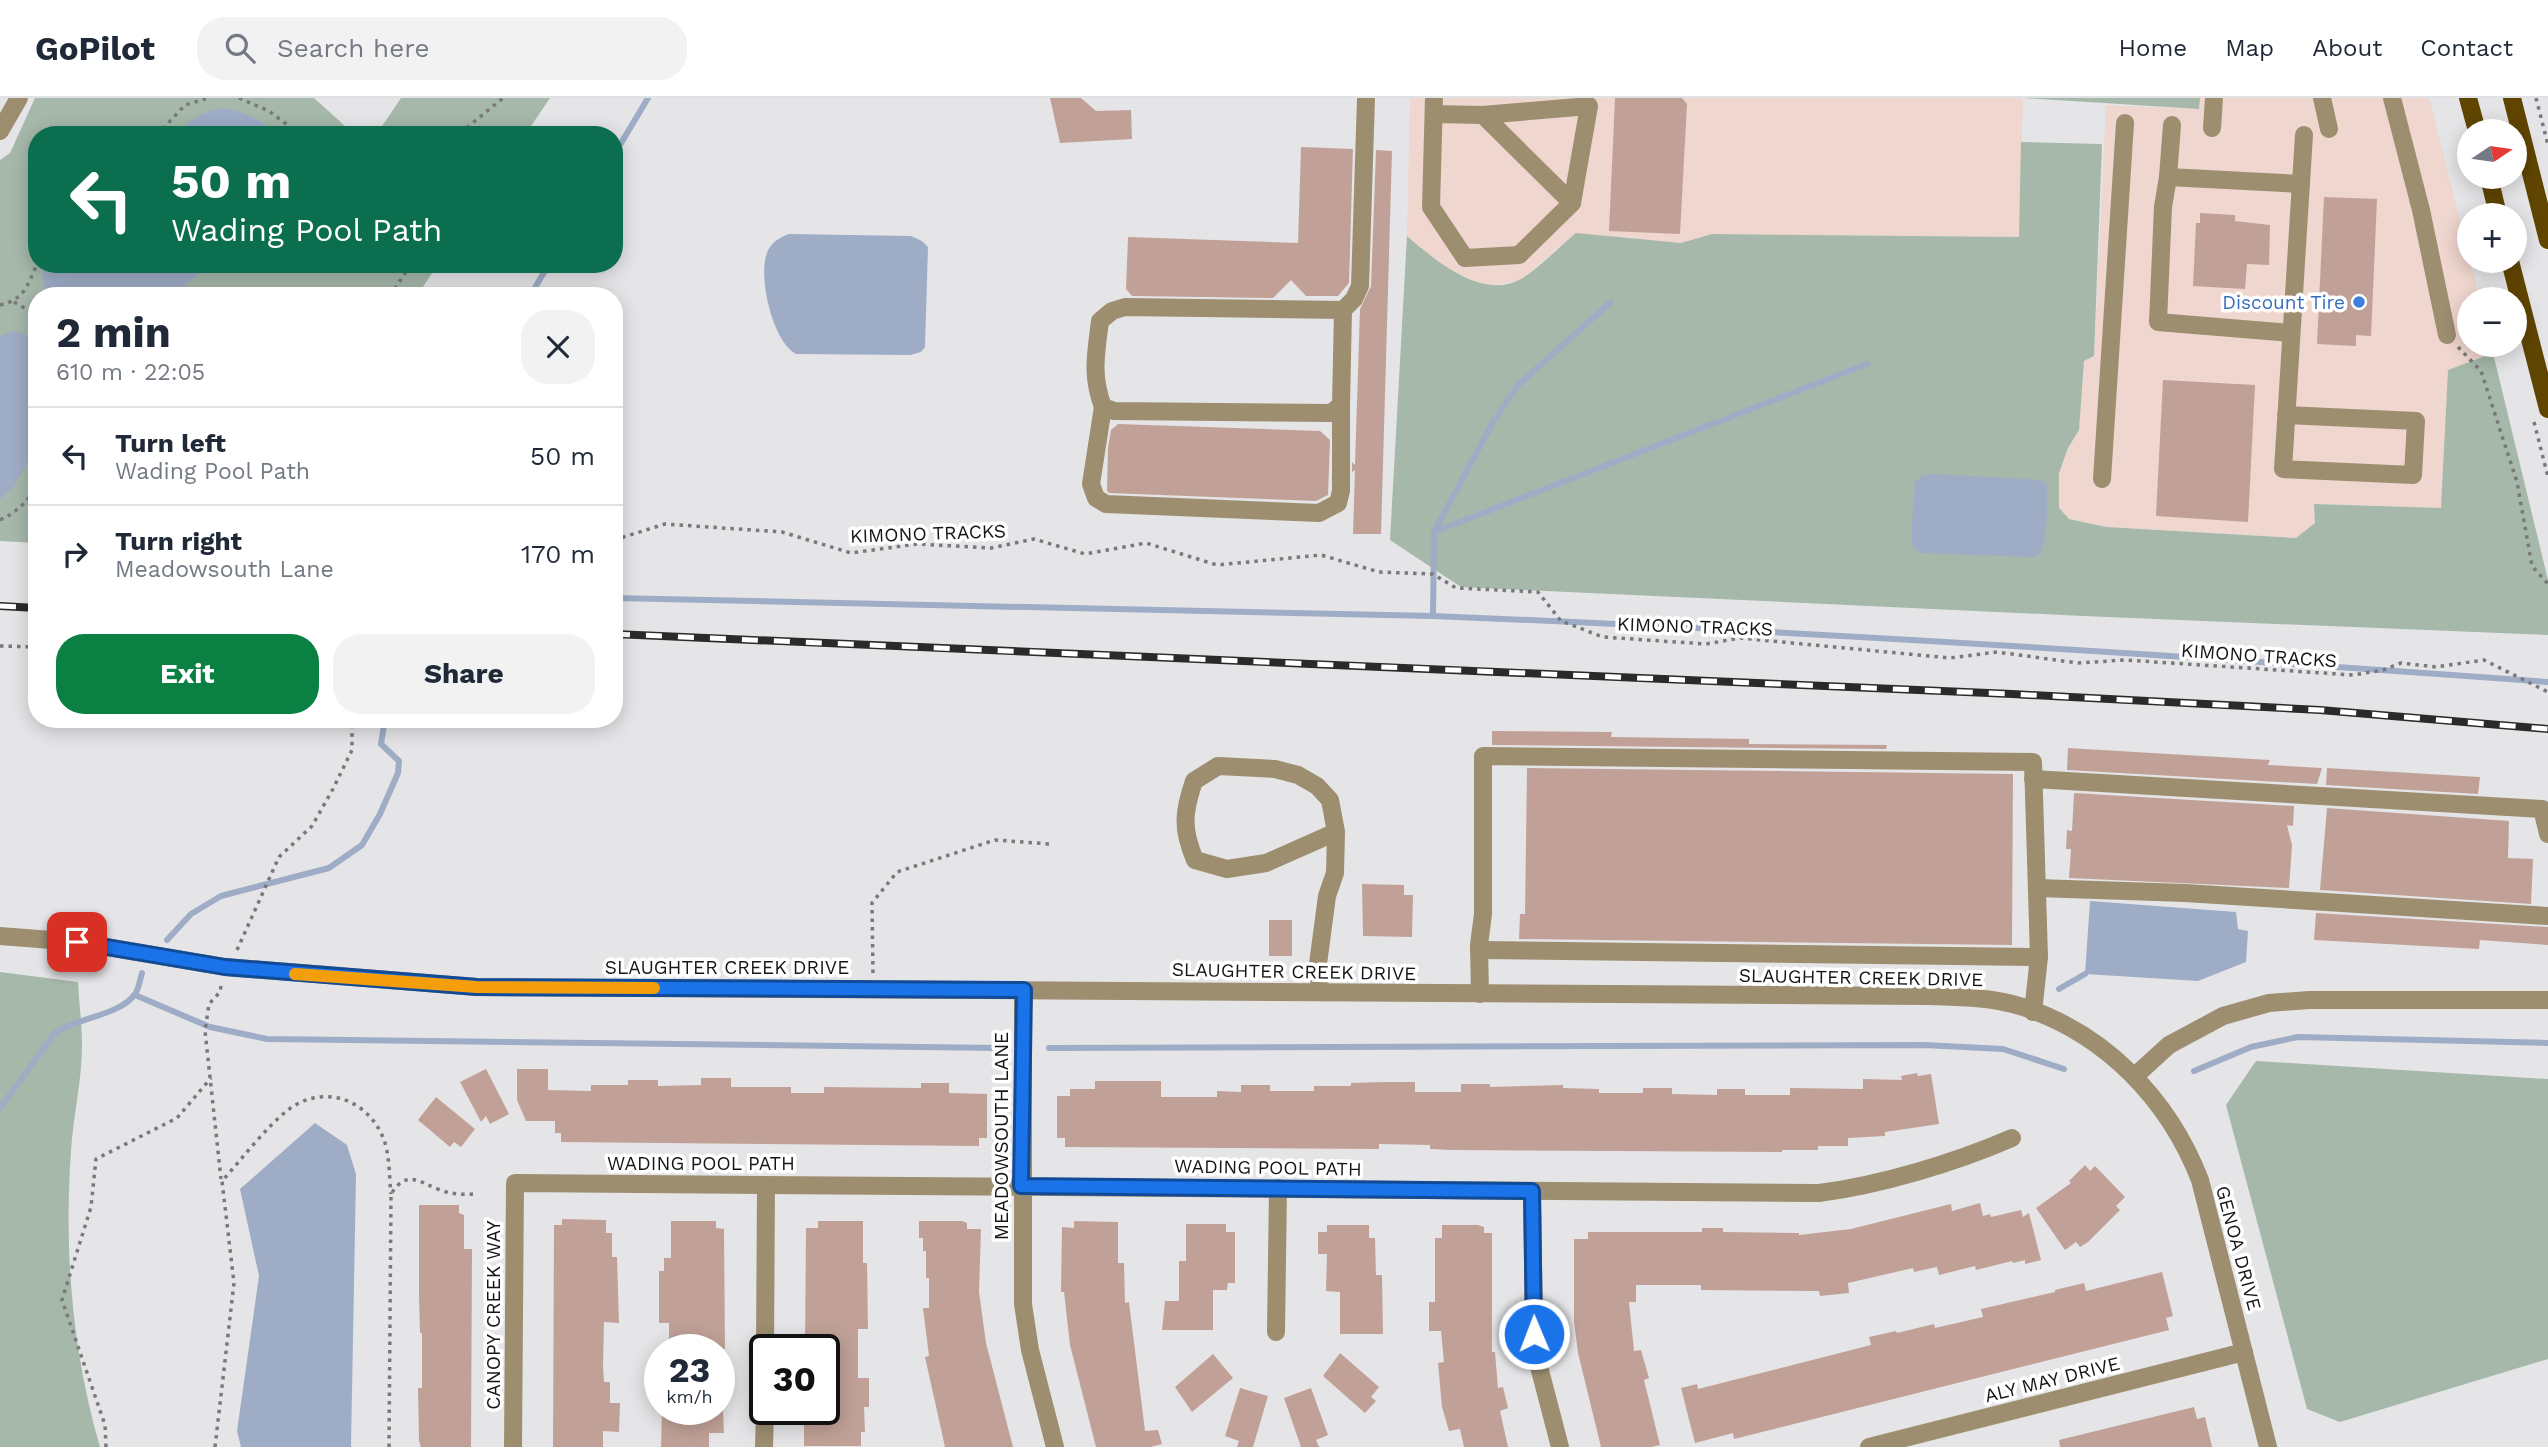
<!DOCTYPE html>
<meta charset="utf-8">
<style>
:root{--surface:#fff;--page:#f2f2f3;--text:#1f2937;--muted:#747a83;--line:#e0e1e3;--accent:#0b8043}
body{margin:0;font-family:"Work Sans",sans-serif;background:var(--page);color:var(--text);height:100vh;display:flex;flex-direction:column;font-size:26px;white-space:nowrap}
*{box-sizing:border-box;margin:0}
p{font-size:23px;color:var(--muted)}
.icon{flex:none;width:38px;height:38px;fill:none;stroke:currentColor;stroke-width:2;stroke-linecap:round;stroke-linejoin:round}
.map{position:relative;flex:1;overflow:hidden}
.drawer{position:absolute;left:28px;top:189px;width:595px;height:441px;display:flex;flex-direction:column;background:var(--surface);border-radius:28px;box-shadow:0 4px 18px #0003}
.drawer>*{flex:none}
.guide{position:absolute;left:28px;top:28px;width:595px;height:147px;border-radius:28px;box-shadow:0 4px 18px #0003;background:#0b6e4f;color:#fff;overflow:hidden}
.needle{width:46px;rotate:77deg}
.fabs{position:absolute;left:2457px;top:21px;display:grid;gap:14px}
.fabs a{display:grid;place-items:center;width:70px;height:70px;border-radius:50%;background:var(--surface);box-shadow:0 4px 18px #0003;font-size:35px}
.speed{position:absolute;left:644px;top:1236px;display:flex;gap:14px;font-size:35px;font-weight:700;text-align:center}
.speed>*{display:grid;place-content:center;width:91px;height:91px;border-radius:50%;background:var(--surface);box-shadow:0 4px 18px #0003;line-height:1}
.speed small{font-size:18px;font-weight:400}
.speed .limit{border:4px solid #111;border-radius:10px;background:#fff;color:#111}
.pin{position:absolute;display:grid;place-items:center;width:60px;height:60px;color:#fff;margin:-30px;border-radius:14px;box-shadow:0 4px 10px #0006}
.me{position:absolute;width:77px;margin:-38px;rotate:359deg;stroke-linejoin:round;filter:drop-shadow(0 0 5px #0008)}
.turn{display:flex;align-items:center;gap:24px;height:147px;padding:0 28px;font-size:32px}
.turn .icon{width:91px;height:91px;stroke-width:2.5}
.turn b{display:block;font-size:49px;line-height:60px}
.round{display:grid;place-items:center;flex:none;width:74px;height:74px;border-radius:28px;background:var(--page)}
.head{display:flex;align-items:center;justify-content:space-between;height:119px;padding:0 28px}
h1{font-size:42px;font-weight:700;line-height:52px}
.button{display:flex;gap:14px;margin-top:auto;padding:14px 28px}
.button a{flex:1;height:80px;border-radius:28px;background:var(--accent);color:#fff;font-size:28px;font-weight:700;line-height:80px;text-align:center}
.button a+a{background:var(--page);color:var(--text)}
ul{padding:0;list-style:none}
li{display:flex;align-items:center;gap:21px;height:98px;padding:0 28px;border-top:2px solid var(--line)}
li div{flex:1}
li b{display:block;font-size:26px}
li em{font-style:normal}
header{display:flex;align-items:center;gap:42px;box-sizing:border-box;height:98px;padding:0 35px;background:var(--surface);border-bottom:2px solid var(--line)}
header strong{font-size:33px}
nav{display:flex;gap:38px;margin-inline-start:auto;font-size:24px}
.search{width:490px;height:63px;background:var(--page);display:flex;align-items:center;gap:18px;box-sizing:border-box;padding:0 24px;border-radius:28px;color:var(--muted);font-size:26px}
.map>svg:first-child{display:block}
.commercial{fill:#efd6ce}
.green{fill:#a5b8aa}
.water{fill:#9eacc6}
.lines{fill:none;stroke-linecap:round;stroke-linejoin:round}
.stream{stroke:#9eacc6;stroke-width:6}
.building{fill:#c1a197}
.path{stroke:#79797b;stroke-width:3.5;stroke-dasharray:3.5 5;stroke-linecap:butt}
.minor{stroke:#9d8e70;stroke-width:18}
.major{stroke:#604500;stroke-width:18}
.rail-casing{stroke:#2a2a2b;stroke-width:8}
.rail{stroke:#fff;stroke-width:5;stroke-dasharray:16;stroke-linecap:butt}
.route-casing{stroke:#114b97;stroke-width:18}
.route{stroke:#1a73e8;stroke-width:12}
.slow{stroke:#f59e0b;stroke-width:12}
.shop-dot{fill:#3f7fe0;stroke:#fff;stroke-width:2.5}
.labels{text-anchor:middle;stroke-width:7;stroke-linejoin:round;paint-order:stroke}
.shop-label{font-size:19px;fill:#366cbe;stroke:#fff;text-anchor:end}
.street-label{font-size:19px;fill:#151516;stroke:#fff}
</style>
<header>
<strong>GoPilot</strong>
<div class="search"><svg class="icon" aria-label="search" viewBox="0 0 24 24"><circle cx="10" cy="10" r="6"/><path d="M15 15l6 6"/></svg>Search here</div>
<nav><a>Home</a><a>Map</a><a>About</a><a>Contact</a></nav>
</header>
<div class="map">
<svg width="2548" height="1349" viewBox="0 0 2548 1349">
<rect width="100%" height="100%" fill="#e5e5e8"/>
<g class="commercial">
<polygon points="1410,0 2023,0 2019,139 1712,136 1681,145 1576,135 1520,182 1486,189 1441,167 1407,138"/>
<polygon points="2200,0 2429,0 2480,201 2469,201 2469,247 2491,247 2493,255 2448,272 2442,410 2315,406 2315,425 2296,440 2106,429 2069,421 2059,410 2059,374 2068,350 2079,332 2084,263 2094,258 2106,7 2198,11"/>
</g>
<g class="green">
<polygon points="35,0 314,0 355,37 37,37 37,166 438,166 417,198 37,198 37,445 0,443 0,62 10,55"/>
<polygon points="401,0 550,0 525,37 376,37"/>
<polygon points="2023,0 2200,0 2199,11"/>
<path d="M2021,44L2102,46L2094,258L2084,263L2079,332L2068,350L2059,375V410L2069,421L2106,429L2296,440L2315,425L2314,406L2441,410L2448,272L2493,255L2548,482V537L2083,518L1461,489L1390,442L1407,138C1435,162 1482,203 1521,181C1540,169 1558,150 1576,135L1681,145L1712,136L2019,139Z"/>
<path d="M0,874L78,884C79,905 82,926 82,947C82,983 73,1018 71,1053C64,1153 72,1253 100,1349H0Z"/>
<polygon points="2256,963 2548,981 2548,1261 2340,1324 2307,1311 2226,1007"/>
</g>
<g class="water">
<path d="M219,10C241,11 261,21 276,37H172L199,17Z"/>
<path d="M789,136L911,138L922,143L928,149L925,249L921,254L910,257L796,256C773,244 759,183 766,158C769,146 778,140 789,136Z"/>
<polygon points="48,166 211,166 172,198 45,198 43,177"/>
<polygon points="12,233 21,235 37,243 37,347 13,390 0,401 0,238"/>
<path d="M1931,376L2041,382L2047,386C2046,404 2050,450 2036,459L1921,455L1914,451L1911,441L1915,384L1921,378Z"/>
<polygon points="2090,803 2236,814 2238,831 2248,833 2246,864 2198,883 2085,876"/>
<polygon points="315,1025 347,1047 356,1076 351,1349 241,1349 237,1333 259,1178 240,1091"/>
</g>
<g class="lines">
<g class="stream">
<polyline points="614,57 648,0"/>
<polyline points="530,198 549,166"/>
<polyline points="1434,434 1867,266"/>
<path d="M614,500L1433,518C1805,533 2177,557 2548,584"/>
<polyline points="1433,518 1434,434 1493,324 1518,287 1611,204"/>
<polyline points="167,842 191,816 221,798 329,770 362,747 380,716 398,675 399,663 381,646 385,621"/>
<polyline points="2059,891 2085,876"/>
<polyline points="135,897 210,929 267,941 1000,950"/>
<polyline points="1049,950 1924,947 2003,951 2064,971"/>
<polyline points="2194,973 2251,949 2298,939 2548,945"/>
<path d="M0,1010L55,935C76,920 121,917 135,896C139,891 140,881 142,875"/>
</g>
</g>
<g class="building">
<polygon points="1050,0 1081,0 1096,13 1131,12 1132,41 1060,45"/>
<polygon points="1615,0 1682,0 1687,6 1680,136 1609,133"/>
<polygon points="1301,49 1353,51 1349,185 1338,198 1306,198 1291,182 1273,200 1132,198 1126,191 1128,139 1298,145"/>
<polygon points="1376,52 1392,53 1381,436 1353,436 1355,372 1352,374 1352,364 1355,367 1360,211 1371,188"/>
<polygon points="2324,99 2377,101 2371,238 2356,237 2356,248 2317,246"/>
<polygon points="2200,115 2235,117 2235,123 2270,127 2269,167 2247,166 2245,191 2193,188 2196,125 2200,125"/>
<polygon points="2163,282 2255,287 2248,424 2156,418"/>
<polygon points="1118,326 1320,333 1330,342 1328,397 1316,403 1109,395 1107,393 1108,349 1111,332"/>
<polygon points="1492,633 1612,634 1611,639 1749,641 1749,646 1887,647 1886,651 1492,647"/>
<polygon points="2068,650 2270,662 2268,667 2322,670 2317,686 2067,672"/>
<polygon points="1527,670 2013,676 2012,847 1519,841 1520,816 1525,816"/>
<polygon points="2327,670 2480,679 2478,696 2326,687"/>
<polygon points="2074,695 2294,708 2293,728 2287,727 2292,747 2289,790 2069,780 2071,751 2066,751 2067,732 2072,733"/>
<polygon points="2327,710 2509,723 2508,760 2533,761 2531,806 2320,792"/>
<polygon points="1362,786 1404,787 1404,797 1413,797 1412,839 1363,838"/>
<polygon points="2316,815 2548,829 2548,847 2480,842 2479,851 2314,842"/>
<rect x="1269" y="822" width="23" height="36"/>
<polygon points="486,971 509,1016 490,1026 486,1018 481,1024 460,984"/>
<polygon points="517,971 548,971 548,992 591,993 591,987 628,987 628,982 658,982 658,988 701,987 701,980 731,980 731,989 791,989 791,995 824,995 824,989 921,990 921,985 949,985 949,995 987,996 987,1040 979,1040 979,1048 561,1044 561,1035 555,1035 555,1023 526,1023 517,1002"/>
<polygon points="1917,975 1918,978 1931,976 1939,1026 1885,1034 1885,1038 1848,1040 1848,1048 1818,1048 1818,1052 1782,1052 1782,1054 1453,1052 1430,1051 1430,1047 1379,1046 1379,1051 1065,1049 1065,1040 1057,1040 1057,998 1070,998 1070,991 1095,991 1095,983 1161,983 1161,999 1217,999 1217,993 1241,994 1241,987 1270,987 1270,993 1314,993 1314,988 1351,988 1351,985 1385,984 1415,984 1415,994 1461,994 1461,986 1490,986 1490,989 1563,987 1563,990 1599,991 1599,995 1643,995 1643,990 1672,990 1672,996 1717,997 1717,991 1745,991 1745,997 1790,997 1790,990 1863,991 1863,981 1902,982 1901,978"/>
<polygon points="436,999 475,1031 461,1049 454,1044 450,1049 418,1022"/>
<polygon points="2085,1067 2090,1073 2095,1068 2125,1099 2116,1108 2120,1112 2088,1144 2080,1149 2076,1144 2065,1152 2036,1110 2071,1085 2069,1083"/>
<polygon points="1980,1105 1983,1118 1990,1116 1991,1119 2021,1112 2023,1119 2029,1115 2041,1162 2025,1166 2025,1162 2013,1165 2012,1163 1976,1172 1975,1168 1939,1177 1937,1169 1914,1174 1913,1170 1848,1185 1849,1195 1820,1198 1819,1193 1701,1192 1701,1187 1636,1187 1636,1204 1629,1204 1634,1253 1641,1252 1649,1280 1644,1282 1660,1347 1651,1349 1601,1349 1578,1255 1574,1223 1574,1141 1588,1141 1588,1134 1702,1134 1702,1130 1723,1130 1723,1134 1799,1135 1799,1137 1851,1131 1951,1106 1952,1113"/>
<polygon points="419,1107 459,1107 459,1115 464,1117 464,1151 472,1151 471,1349 421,1349 419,1343 418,1290 422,1290 422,1235 420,1235 419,1197"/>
<polygon points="562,1121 606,1122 606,1135 612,1135 612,1159 617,1159 619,1225 604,1224 603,1268 604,1284 610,1284 610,1305 620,1305 619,1334 603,1333 603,1349 553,1349 554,1127 562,1127"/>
<polygon points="671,1123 716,1123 716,1130 724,1131 725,1251 669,1251 669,1225 659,1225 659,1173 664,1173 664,1160 671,1160"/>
<polygon points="818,1123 863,1123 863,1165 867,1165 868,1231 858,1231 858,1280 869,1280 869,1309 864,1309 865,1334 861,1334 861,1348 804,1348 804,1326 818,1326 818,1319 824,1319 824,1251 805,1251 806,1130 818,1130"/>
<polygon points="919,1123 962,1123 967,1125 967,1131 981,1131 979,1194 986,1245 1013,1349 945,1349 925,1259 929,1258 923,1210 929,1210 929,1180 926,1180 926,1153 923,1153 923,1140 919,1140"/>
<polygon points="1074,1123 1118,1124 1118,1165 1124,1165 1125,1205 1129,1204 1145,1333 1158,1332 1162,1346 1150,1349 1096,1349 1070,1247 1064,1194 1061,1194 1062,1129 1074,1130"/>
<polygon points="1186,1126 1226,1126 1226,1134 1235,1134 1235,1185 1228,1185 1227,1192 1213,1192 1213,1232 1162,1232 1165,1203 1179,1203 1179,1163 1186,1163"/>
<polygon points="1327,1127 1369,1127 1369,1140 1375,1140 1376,1177 1382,1177 1383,1236 1340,1236 1340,1194 1326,1193 1327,1156 1318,1156 1318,1134 1327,1134"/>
<polygon points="1442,1127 1478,1127 1484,1129 1484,1135 1492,1135 1492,1254 1495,1254 1498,1290 1503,1289 1508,1310 1500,1313 1508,1349 1464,1349 1460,1331 1449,1333 1442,1309 1438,1265 1444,1264 1441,1233 1429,1233 1429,1204 1435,1204 1435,1140 1442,1140"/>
<polygon points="2162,1174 2173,1218 2166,1220 2169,1232 1734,1341 1733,1335 1695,1345 1681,1290 1697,1286 1698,1291 1871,1247 1869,1239 1896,1233 1897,1235 1934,1226 1935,1230 1983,1219 1981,1211 2055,1194 2055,1192 2084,1185 2086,1193"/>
<polygon points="1340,1255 1379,1289 1371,1299 1376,1303 1365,1315 1323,1278"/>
<polygon points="1213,1256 1233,1280 1192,1314 1175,1289"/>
<polygon points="1240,1290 1268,1298 1253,1349 1237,1349 1239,1343 1225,1338"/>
<polygon points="1311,1290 1328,1337 1316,1342 1319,1349 1301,1349 1284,1300"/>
<polygon points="2194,1309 2197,1321 2205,1319 2212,1349 2060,1349 2059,1342"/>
<polygon points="662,1311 723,1311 724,1335 709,1335 709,1349 661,1349"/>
</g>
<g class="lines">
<g class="path">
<polyline points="239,0 269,13 301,37"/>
<polyline points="2536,0 2548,47"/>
<polyline points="157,37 185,7 208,0"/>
<polyline points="464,37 464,32 503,0"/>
<polyline points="390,198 411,166"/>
<polyline points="14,204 37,217"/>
<path d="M0,207C25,201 27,188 37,166"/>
<polyline points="2458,249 2481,273 2517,384 2532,468 2548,486"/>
<polyline points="2534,324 2548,379"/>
<path d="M0,422C17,414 27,404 37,388"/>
<polyline points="614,442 665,426 782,434 851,455 917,446 991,450 1034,441 1085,456 1146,445 1217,467 1321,457 1379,474 1433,476 1456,490 1538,494 1561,523 1603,539 1706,546 1740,540 1950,560 1997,554 2078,565 2125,562 2353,577 2383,572 2401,565 2436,569 2484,562 2548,594"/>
<polyline points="0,548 37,549"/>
<polyline points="237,852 279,759 312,728 333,691 352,652 352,621"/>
<polyline points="873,875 872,805 897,774 995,742 1049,746"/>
<polyline points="221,888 220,894 209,906 205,933 221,1081"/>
<polyline points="106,1349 105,1327 62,1202 91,1109 96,1061 177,1020 211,980"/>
<path d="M215,1349L234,1185L222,1083C241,1062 267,1028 288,1012C322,986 365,1000 382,1037C390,1054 389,1078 391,1096"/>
<path d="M389,1349L391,1096C407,1071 419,1084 440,1092C451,1096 462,1097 473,1096"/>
</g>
<g class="minor">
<polyline points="1434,0 1431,109 1465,160 1519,157 1572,105 1589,8 1483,17"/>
<polyline points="2322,0 2329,31"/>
<polyline points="2392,0 2421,112 2447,237"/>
<polyline points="1434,16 1483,17 1572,105"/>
<polyline points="2172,27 2168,79 2301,86"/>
<polyline points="2212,30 2214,0"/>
<polyline points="0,33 19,0"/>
<polyline points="2168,79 2163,109 2158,224 2291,235"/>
<path d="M1343,212L1125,209L1112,213L1100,223C1096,256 1091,277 1103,309L1114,313L1331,315L1341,307L1343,212L1354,201L1360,188L1366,0"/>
<polyline points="1103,309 1091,386 1096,400 1106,406 1319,415 1338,405 1341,393 1341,307"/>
<polyline points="2286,317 2416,323 2413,377 2283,371 2304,37"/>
<polyline points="2102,381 2125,25"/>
<polyline points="2033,681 2542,711 2548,736"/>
<polyline points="2037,790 2185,795 2548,818"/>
<path d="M0,838L77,844L225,869L477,889L1928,898C1960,899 1992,899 2023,909C2106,936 2169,1002 2200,1082L2268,1349"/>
<polyline points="1479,852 2039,859 2033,914"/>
<polyline points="1023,892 1023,1206 1030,1252 1055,1349"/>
<path d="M1320,894L1318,866L1327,798L1335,775L1336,734L1330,702L1317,688L1298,677L1275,671L1218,668L1194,683C1183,715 1182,731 1195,762L1227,771L1266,765L1336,734"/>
<polyline points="1480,896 1479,847 1483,816 1483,658 2033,664 2039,859"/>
<polyline points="2135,978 2169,947 2223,918 2269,905 2309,902 2548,902"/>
<polyline points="1532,1093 1534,1236 1537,1261 1560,1349"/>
<polyline points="1276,1234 1278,1090"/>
<polyline points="765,1251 766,1087"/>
<path d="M513,1349L515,1085L1819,1095C1881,1087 1954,1065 2012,1040"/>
<polyline points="764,1349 765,1311"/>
<polyline points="1869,1349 2244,1254"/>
</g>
<g class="major">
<polyline points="2468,0 2477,33"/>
<polyline points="2512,0 2548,142"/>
<polyline points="2489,79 2498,117"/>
<polyline points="2510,163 2548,311"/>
</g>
<g class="rail-casing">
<g id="rail">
<polyline points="0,508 37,510"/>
<polyline points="614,536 2012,596 2320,612 2548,631"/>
</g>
</g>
<use href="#rail" class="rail"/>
</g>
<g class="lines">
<g class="route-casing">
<polyline id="route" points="77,844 225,869 477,889 1024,892 1021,1088 1532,1093 1534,1236"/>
</g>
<use href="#route" class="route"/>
<polyline class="slow" points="295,876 477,889 654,890"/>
</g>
<circle class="shop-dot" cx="2359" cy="204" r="7"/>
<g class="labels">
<g class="shop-label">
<text x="2345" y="211">Discount Tire</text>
</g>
<g class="street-label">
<text transform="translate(928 435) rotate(-2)" y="7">KIMONO TRACKS</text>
<text transform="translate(1695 528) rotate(2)" y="7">KIMONO TRACKS</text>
<text transform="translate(2259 557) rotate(4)" y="7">KIMONO TRACKS</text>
<text x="727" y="876">SLAUGHTER CREEK DRIVE</text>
<text transform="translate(1294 873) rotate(1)" y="7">SLAUGHTER CREEK DRIVE</text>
<text transform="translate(1861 879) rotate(1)" y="7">SLAUGHTER CREEK DRIVE</text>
<text transform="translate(1001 1038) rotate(-90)" y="7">MEADOWSOUTH LANE</text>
<text x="701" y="1072">WADING POOL PATH</text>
<text transform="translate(1268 1069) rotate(1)" y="7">WADING POOL PATH</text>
<text transform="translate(2239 1150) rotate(75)" y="7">GENOA DRIVE</text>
<text transform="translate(493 1217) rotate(-90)" y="7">CANOPY CREEK WAY</text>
<text transform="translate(2052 1281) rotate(-14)" y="7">ALY MAY DRIVE</text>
</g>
</g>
</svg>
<div class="fabs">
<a><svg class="needle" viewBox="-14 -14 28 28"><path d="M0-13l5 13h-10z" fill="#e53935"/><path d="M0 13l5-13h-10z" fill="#747a83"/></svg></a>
<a>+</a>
<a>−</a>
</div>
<div class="speed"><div>23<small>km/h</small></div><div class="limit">30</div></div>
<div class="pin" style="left:77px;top:844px;background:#d93025"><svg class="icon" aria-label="arrive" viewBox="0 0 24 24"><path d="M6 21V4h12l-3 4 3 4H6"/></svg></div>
<svg class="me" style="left:1534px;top:1236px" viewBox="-20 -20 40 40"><circle r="17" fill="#1a73e8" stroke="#fff" stroke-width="3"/><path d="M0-11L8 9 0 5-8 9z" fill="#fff"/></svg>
<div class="guide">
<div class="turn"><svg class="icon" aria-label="left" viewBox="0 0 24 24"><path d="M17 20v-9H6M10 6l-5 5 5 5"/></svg><div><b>50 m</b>Wading Pool Path</div></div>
</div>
<section class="drawer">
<div class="head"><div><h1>2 min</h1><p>610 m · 22:05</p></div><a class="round"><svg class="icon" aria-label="close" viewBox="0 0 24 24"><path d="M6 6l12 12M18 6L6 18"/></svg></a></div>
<ul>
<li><svg class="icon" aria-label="left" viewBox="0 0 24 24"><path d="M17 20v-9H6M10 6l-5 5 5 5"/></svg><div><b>Turn left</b><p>Wading Pool Path</p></div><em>50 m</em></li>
<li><svg class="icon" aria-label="right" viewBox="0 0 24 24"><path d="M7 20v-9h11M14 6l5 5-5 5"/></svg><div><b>Turn right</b><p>Meadowsouth Lane</p></div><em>170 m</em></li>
</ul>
<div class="button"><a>Exit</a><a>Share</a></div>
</section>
</div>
